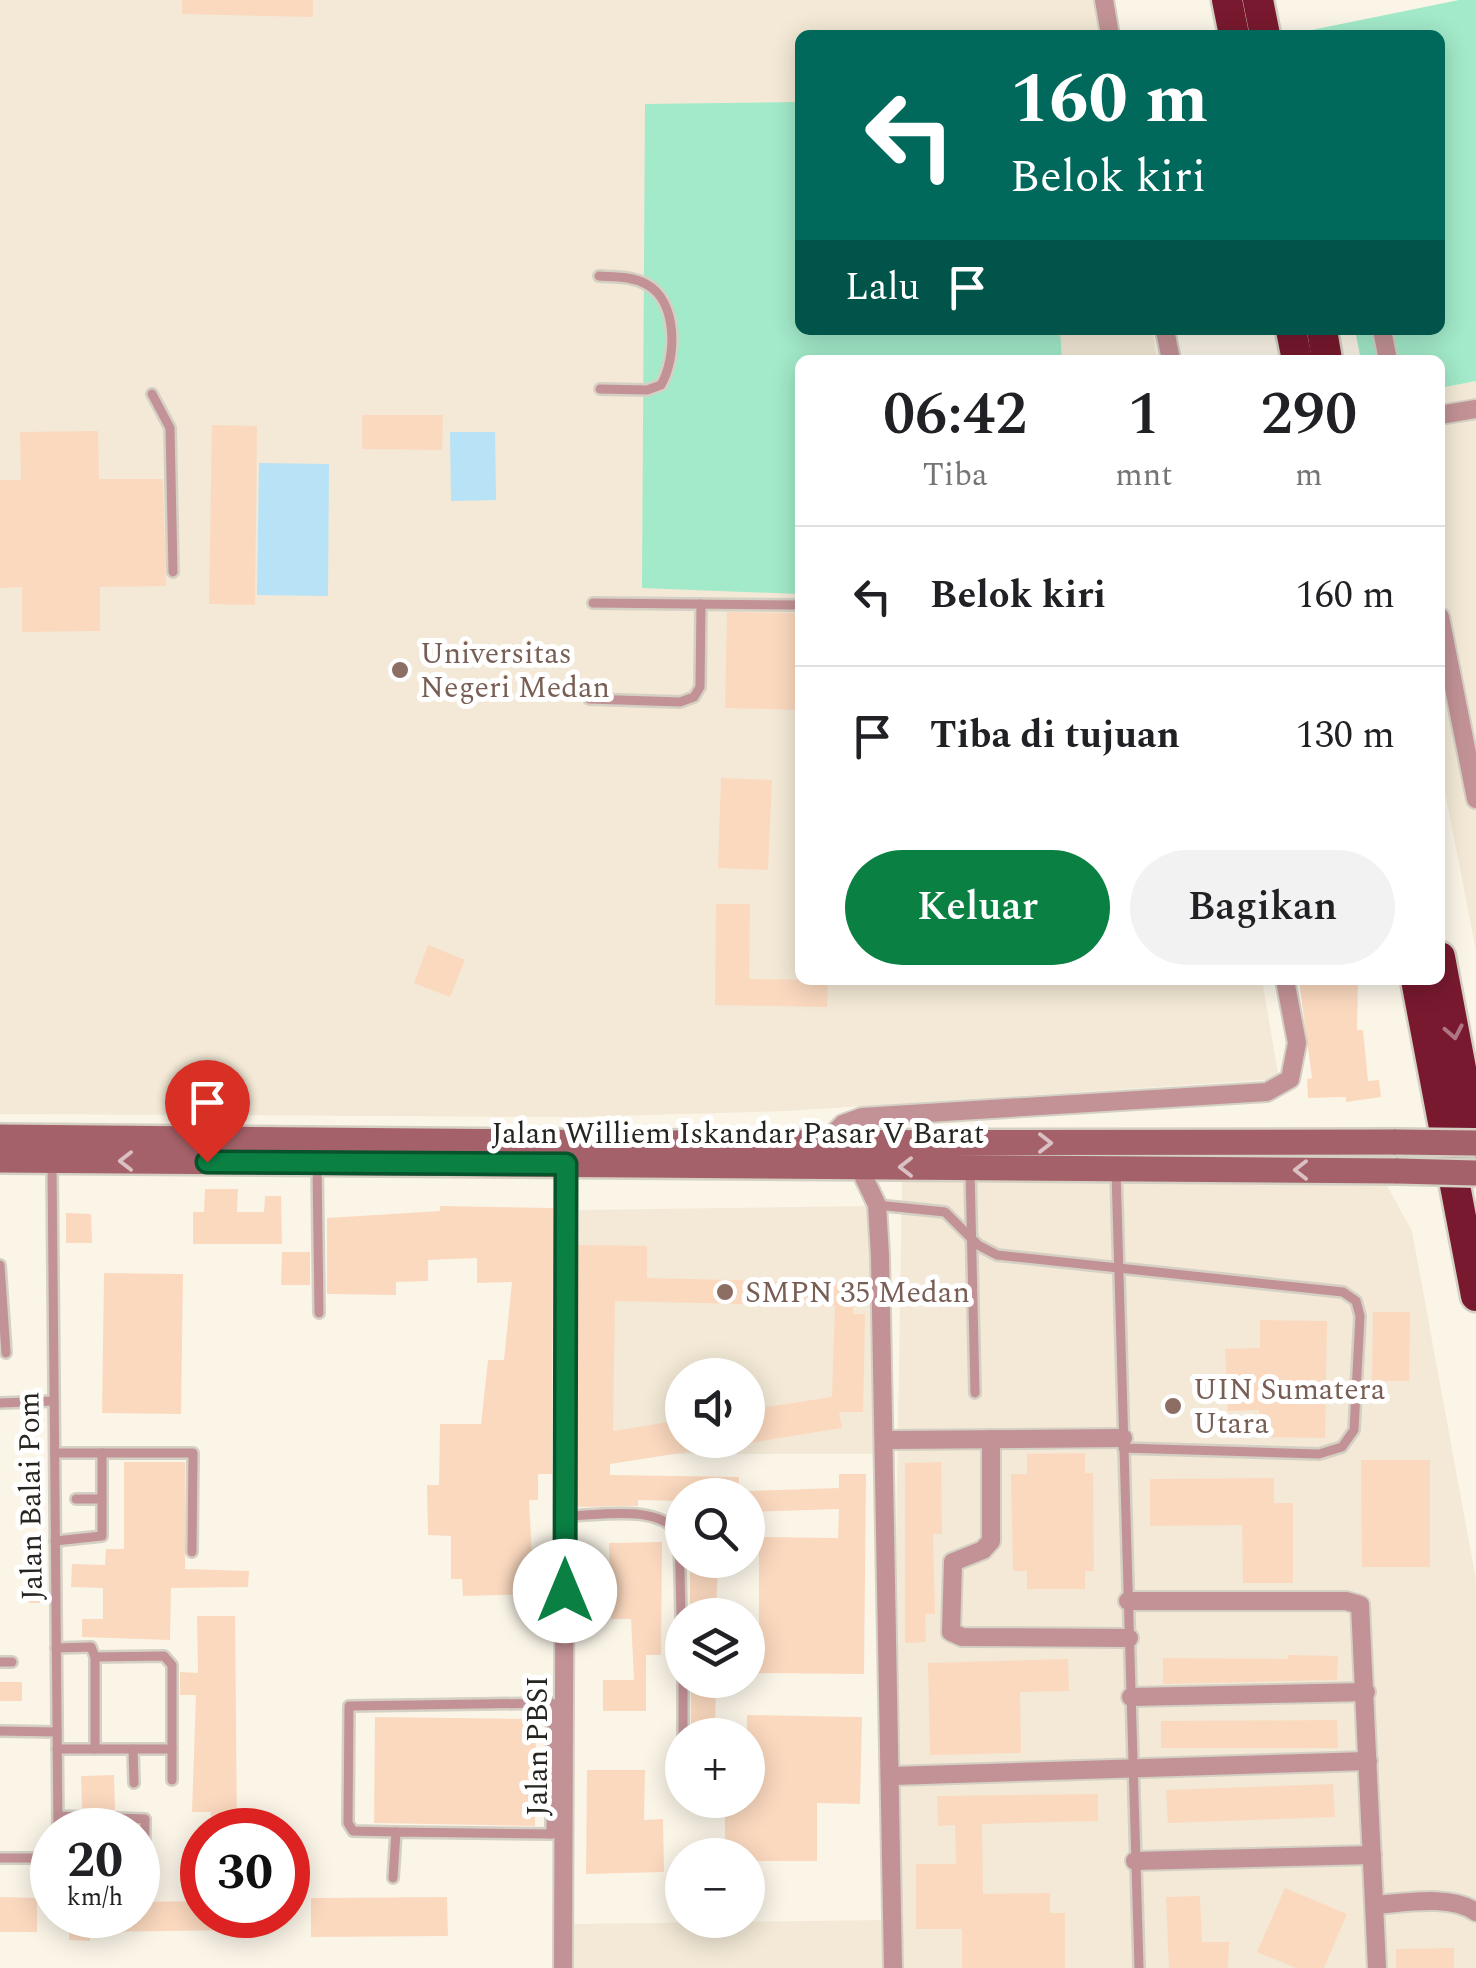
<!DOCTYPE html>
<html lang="id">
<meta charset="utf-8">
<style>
:root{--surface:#fff;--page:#f2f2f2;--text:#202124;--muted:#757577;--line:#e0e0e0;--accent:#0b8043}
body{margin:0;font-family:Spectral,serif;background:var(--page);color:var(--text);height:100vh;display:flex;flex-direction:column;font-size:38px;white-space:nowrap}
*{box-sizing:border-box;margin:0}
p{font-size:32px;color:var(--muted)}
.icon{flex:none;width:55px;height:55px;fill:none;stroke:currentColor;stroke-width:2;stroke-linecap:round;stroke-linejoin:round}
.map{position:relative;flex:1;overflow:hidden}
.details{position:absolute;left:795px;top:355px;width:650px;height:630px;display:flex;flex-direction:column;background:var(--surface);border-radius:15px;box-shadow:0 5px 25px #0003}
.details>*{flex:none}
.banner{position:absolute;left:795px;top:30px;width:650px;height:305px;border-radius:15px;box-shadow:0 5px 25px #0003;background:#00695c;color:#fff;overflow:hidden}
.fabs{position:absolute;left:665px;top:1358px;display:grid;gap:20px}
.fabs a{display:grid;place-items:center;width:100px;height:100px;border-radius:50%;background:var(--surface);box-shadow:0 5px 25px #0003;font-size:50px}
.speed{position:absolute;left:30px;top:1808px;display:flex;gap:20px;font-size:50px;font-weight:700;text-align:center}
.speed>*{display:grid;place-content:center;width:130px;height:130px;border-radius:50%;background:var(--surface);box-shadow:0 5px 25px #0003;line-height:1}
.speed small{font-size:25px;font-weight:400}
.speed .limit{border:15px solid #d22;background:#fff;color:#111}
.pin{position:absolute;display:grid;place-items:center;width:85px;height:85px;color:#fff;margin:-102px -42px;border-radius:50% 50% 50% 0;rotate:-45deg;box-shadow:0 0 10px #0007}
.pin .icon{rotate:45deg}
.me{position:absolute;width:110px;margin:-55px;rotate:0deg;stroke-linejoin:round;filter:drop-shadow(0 0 8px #0008)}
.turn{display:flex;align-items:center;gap:35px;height:210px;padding:0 50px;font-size:45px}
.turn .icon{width:130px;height:130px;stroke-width:2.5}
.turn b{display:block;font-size:70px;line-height:85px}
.then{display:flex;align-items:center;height:95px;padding:0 50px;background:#0003;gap:20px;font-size:38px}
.eta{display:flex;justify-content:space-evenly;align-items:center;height:170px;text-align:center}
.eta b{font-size:60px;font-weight:600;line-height:70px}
.button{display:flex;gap:20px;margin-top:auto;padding:20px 50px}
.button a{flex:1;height:115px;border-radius:60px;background:var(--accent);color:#fff;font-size:40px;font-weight:600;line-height:115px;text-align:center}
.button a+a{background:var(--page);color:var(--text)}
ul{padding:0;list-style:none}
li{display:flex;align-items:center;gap:30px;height:140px;padding:0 50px;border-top:2px solid var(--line)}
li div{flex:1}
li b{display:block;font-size:38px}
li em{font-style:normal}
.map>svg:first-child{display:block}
.built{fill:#f3e9d6;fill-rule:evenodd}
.green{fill:#a2eac9}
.water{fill:#b8e2f6}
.building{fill:#fbd9bf}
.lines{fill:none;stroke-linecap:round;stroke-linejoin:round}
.lane-casing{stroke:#d5d0c4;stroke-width:14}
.street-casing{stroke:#d5d0c4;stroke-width:22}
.secondary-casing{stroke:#d5d0c4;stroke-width:30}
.highway-casing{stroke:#d5d0c4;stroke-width:35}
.lane{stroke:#c29296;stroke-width:9}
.street{stroke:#c29296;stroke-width:18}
.secondary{stroke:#a46169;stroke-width:25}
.highway{stroke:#78192f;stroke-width:30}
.secondary-bridge-casing{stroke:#d5d0c4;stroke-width:30;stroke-linecap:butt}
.secondary-bridge{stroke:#a46169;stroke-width:25}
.oneway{stroke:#ae7582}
.oneway2{stroke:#dbc0c3}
.route-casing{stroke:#07532c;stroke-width:25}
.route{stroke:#0b8043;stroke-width:18}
.education-dot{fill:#8d6e63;stroke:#fff;stroke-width:4}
.labels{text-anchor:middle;stroke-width:10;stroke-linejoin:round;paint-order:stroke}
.education-label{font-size:30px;fill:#785e54;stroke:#fff;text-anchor:start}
.street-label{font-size:30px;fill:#272520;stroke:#fff}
</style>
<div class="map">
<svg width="1476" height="1968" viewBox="0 0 1476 1968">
<rect width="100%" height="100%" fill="#fbf5e8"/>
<g class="built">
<polygon points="0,0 1096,0 1102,35 800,35 800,330 1152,330 1157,360 800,360 800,980 1262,980 1279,1079 788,1111 574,1117 0,1114"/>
<polygon points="1476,381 1476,951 1440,766 1440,388"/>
<polygon points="902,1182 1386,1184 1412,1231 1476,1580 1476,1968 571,1968 571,1924 890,1920"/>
<path d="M871,1206L876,1454H574L579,1210ZM682,1375H748V1440H682Z"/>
</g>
<g class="green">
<polygon points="1459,0 1476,0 1476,381 1440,388 1440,360 1361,360 1355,330 1440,330 1440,35 1297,33"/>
<polygon points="800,102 800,330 1060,330 1062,360 800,360 800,594 642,588 645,104"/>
</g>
<g class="water">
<polygon points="450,432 495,432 496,500 451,501"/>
<polygon points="259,463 329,464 328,596 257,595"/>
</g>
<g class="building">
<polygon points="182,0 313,0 313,17 182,14"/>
<polygon points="362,415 443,415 442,450 362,449"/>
<polygon points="212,425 257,426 255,605 209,604"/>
<polygon points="98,431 99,479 163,479 166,586 100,587 100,631 22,632 22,587 0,588 0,480 21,480 20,432"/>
<polygon points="727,612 800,613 800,710 725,708"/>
<polygon points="721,778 772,780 768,870 718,868"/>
<polygon points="716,904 750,904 749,979 828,980 827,1007 715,1005"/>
<polygon points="428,945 465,960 450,997 414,983"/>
<polygon points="1299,980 1358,980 1357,1030 1363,1030 1368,1081 1379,1080 1381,1097 1346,1102 1346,1097 1308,1098 1307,1079 1312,1078"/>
<polygon points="205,1189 238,1189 237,1212 264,1212 265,1196 281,1196 282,1244 193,1244 193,1212 204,1212"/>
<polygon points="440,1206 553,1208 552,1474 538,1474 538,1500 529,1500 534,1594 463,1596 462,1579 451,1579 451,1536 428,1535 427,1485 439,1485 440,1424 481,1424 488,1360 504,1360 512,1282 477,1283 477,1258 428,1260 428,1281 396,1282 396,1295 327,1294 327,1218 440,1211"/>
<polygon points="66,1213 91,1214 92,1243 66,1243"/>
<polygon points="578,1245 647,1246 647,1278 853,1283 853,1314 865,1314 863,1412 839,1412 842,1428 748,1443 748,1410 832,1397 835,1306 615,1301 613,1431 682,1420 682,1440 711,1440 712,1448 610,1464 610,1475 739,1477 738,1495 682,1495 682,1501 638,1500 638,1506 577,1507"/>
<polygon points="282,1252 310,1252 310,1285 281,1285"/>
<polygon points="104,1273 183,1274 181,1414 102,1413"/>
<polygon points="1373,1312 1410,1312 1409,1381 1372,1381"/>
<polygon points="1260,1320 1327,1321 1325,1438 1259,1437 1259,1410 1228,1411 1225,1349 1260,1348"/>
<polygon points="1085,1453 1085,1473 1093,1473 1094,1571 1085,1571 1085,1589 1027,1589 1027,1571 1013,1571 1011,1474 1027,1474 1027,1454"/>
<polygon points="1361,1460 1430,1460 1430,1567 1362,1567"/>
<polygon points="124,1462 185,1462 185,1569 249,1571 248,1587 171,1588 170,1640 82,1637 82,1619 103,1619 103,1588 71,1587 72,1564 105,1565 106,1549 124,1549"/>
<polygon points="941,1462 942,1534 933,1534 935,1614 925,1614 926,1642 905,1643 905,1463"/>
<polygon points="839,1474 866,1474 864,1674 748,1673 748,1644 759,1644 759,1537 838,1538 839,1509 748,1512 748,1491 839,1488"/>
<polygon points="1274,1478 1274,1503 1293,1503 1293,1583 1243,1583 1242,1525 1150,1526 1150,1479"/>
<polygon points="662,1542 661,1655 646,1655 646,1711 603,1711 603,1680 634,1680 631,1619 611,1619 609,1543"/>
<polygon points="690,1560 718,1560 716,1615 690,1615"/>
<rect x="29" y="1577" width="15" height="26"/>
<polygon points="197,1616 235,1616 237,1830 211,1830 211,1812 192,1812 196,1695 180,1695 180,1672 198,1673"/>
<polygon points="1288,1655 1338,1656 1337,1680 1163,1684 1163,1658 1288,1659"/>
<polygon points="1068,1659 1069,1691 1020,1692 1021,1753 930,1755 928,1663"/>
<polygon points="691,1680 716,1680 715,1730 691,1730"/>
<rect x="0" y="1682" width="22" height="19"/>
<polygon points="747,1715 862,1717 860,1804 817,1803 817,1861 748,1861 748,1855 725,1855 725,1800 748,1800"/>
<polygon points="375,1717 536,1719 535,1826 374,1823"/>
<polygon points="1337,1720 1338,1748 1161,1748 1161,1721"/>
<polygon points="587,1770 645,1770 644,1820 663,1819 664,1872 586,1874"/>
<polygon points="114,1775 115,1810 82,1808 81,1776"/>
<polygon points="1333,1784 1335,1817 1168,1823 1166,1790"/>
<polygon points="1098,1794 1098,1821 982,1824 983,1894 1050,1893 1050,1913 1065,1913 1065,1968 962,1968 962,1929 916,1929 916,1864 956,1864 955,1825 938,1826 937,1796"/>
<polygon points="1285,1888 1347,1914 1324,1968 1296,1968 1257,1952"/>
<polygon points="1200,1896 1202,1942 1229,1942 1228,1968 1169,1968 1166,1897"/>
<polygon points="0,1897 37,1898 37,1932 0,1932"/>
<polygon points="447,1897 448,1936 311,1937 311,1898"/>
<polygon points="202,1901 202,1915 243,1915 243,1930 90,1932 90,1941 69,1940 70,1915 138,1915 138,1902"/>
<polygon points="1454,1948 1454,1968 1396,1968 1396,1949"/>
</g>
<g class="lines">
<g class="lane-casing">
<g id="lane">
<path d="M599,276C615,277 631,276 646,284C678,301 677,357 661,385L647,390L600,389"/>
<polyline points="152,394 170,428 173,572"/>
<polyline points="593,603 800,605"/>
<polyline points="589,699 680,702 694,697 700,687 701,604"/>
<polyline points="52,1163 58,1830"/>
<polyline points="317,1165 319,1313"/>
<polyline points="970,1170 975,1393"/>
<polyline points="1116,1171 1139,1968"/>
<polyline points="877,1205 945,1212 978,1245 997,1255 1343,1292 1356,1301 1360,1316 1354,1430 1342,1447 1319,1454 1123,1448"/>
<polyline points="0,1265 6,1353"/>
<polyline points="0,1403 54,1401"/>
<polyline points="55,1453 102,1453 102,1536 55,1541"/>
<polyline points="102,1453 193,1453 192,1552"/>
<polyline points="76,1499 102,1499"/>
<path d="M565,1516C598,1516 658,1503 679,1534L682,1652"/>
<polyline points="56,1648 91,1647 95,1657 95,1749 57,1749"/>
<polyline points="95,1657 164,1656 172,1665 172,1749 95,1749"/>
<polyline points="0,1662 12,1662"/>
<polyline points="0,1731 57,1732"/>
<polyline points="683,1735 683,1680"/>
<polyline points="133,1749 134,1783"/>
<polyline points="172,1780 172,1749"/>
<polyline points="58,1816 145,1819 144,1883"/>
<polyline points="396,1832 353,1831 348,1823 349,1706 552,1703 551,1834"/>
<polyline points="0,1858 52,1858"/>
<polyline points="393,1878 396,1832 552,1834"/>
</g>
</g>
<g class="street-casing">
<g id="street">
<polyline points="1104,0 1110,35"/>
<polyline points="1165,330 1171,360"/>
<polyline points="1382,330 1388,360"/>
<polyline points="1440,415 1476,409"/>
<polyline points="1440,617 1476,799"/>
<polyline points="823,1144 843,1124 862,1117 1267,1092 1290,1079 1297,1043 1285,980"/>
<polyline points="859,1167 877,1205 880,1256 893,1968"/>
<polyline points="991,1439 991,1541 983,1550 953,1562 951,1632 962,1637 1129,1638"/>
<polyline points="887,1440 1123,1438"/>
<polyline points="1128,1601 1346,1601 1360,1605 1377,1968"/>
<polyline points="1131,1697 1366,1692"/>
<polyline points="892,1776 1368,1761"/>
<polyline points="1135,1861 1372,1855"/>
<path d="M1375,1905C1404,1903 1450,1894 1476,1912"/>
<polyline points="563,1968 566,1165"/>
</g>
</g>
<g class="secondary-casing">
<g id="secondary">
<polyline points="0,1137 633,1143 1396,1142"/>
<polyline points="0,1160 1398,1171"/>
</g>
</g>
<g class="highway-casing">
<g id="highway">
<polyline points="1227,0 1234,35"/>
<polyline points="1258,0 1265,35"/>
<polyline points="1291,330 1297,360"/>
<polyline points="1322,330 1327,360"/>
<polyline points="1440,957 1476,1148"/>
<polyline points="1416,980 1476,1296"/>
</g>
</g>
<use href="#lane" class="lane"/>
<use href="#street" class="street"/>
<use href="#secondary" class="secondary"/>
<use href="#highway" class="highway"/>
<g class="secondary-bridge-casing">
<g id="secondary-bridge">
<polyline points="1396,1142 1476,1143"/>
<polyline points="1398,1171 1476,1173"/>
</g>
</g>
<use href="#secondary-bridge" class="secondary-bridge"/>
</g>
<defs><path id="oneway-chevron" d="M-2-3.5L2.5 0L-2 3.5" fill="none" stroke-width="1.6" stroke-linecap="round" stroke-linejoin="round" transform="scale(2.5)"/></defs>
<use class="oneway" href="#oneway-chevron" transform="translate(1454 1032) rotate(79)"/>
<g class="oneway2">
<use href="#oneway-chevron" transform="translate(1045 1143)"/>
<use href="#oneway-chevron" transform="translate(126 1161) rotate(-180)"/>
<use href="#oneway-chevron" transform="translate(906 1167) rotate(-180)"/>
<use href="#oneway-chevron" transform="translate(1301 1170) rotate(-180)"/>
</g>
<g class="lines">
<g class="route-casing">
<polyline id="route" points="207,1162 566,1164 565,1591"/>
</g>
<use href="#route" class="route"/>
</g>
<g class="education-dot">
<circle cx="400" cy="670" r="10"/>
<circle cx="725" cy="1292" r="10"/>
<circle cx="1173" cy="1406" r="10"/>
</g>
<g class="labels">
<g class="education-label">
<text x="420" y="663">Universitas<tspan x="420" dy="34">Negeri Medan</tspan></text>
<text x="745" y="1302">SMPN 35 Medan</text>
<text x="1193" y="1399">UIN Sumatera<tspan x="1193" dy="34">Utara</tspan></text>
</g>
<g class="street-label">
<text x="738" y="1143">Jalan Williem Iskandar Pasar V Barat</text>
<text transform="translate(30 1496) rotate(-91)" y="10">Jalan Balai Pom</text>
<text transform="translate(537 1746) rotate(-90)" y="10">Jalan PBSI</text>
</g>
</g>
</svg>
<div class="fabs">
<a><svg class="icon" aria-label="sound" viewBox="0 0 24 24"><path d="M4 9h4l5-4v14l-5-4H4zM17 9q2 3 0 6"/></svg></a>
<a><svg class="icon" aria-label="search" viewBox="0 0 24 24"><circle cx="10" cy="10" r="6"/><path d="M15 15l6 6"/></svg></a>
<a><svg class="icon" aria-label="layers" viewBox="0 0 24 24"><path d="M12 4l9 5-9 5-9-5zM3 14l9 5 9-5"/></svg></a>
<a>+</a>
<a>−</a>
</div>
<div class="speed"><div>20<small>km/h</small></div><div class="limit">30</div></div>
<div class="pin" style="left:207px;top:1162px;background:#d93025"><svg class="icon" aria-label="arrive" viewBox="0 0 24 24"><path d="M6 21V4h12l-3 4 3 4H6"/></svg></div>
<svg class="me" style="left:565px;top:1591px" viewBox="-20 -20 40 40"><circle r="19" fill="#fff"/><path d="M0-13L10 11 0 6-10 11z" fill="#0b8043"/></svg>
<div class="banner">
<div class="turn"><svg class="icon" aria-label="left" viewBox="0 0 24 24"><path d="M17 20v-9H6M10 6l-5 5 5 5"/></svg><div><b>160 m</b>Belok kiri</div></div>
<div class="then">Lalu<svg class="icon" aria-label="arrive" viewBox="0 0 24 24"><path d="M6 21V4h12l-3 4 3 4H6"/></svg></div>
</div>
<section class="details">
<div class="eta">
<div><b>06:42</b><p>Tiba</p></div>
<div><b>1</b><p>mnt</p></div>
<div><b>290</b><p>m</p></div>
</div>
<ul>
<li><svg class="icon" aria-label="left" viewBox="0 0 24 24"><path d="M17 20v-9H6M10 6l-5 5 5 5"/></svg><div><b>Belok kiri</b></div><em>160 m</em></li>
<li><svg class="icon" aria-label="arrive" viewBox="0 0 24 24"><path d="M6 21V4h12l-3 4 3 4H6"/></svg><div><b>Tiba di tujuan</b></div><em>130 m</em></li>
</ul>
<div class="button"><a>Keluar</a><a>Bagikan</a></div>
</section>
</div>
